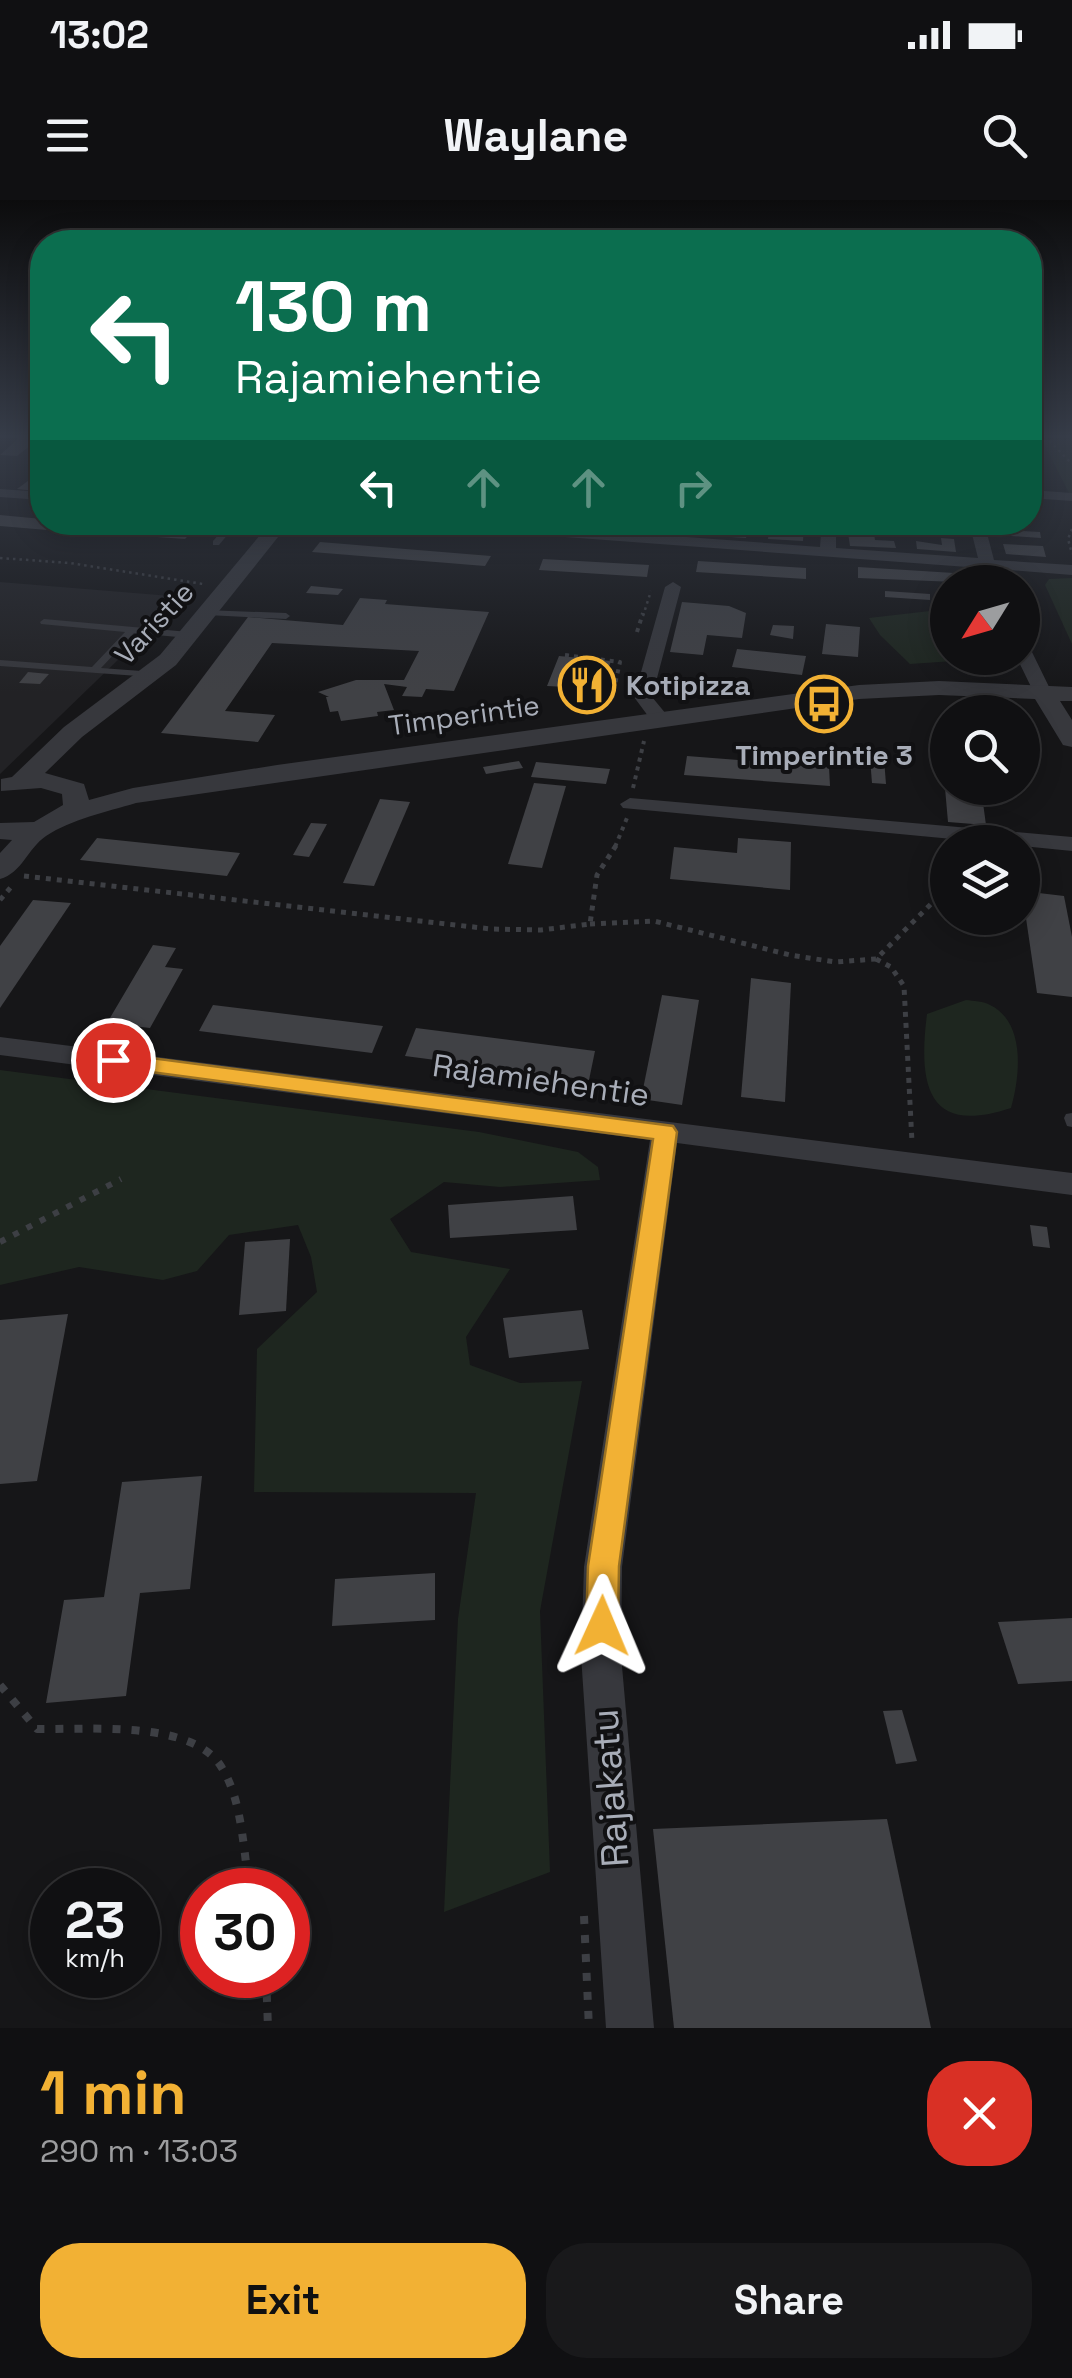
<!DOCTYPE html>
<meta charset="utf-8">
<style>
:root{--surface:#101012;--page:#19191b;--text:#f1f3f6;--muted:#9c9d9f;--line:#303032;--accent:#f2b134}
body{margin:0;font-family:"Space Grotesk",sans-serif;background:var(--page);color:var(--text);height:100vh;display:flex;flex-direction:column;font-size:38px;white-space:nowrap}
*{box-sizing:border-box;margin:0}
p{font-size:32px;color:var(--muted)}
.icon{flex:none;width:55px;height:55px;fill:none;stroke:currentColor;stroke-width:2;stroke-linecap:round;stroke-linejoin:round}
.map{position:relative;height:1828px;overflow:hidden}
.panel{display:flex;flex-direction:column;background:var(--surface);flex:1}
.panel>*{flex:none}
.top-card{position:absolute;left:30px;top:30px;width:1012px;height:305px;border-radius:40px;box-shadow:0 5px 25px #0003,0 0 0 2px var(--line);background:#0b6e4f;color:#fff;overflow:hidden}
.needle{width:65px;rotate:233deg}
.buttons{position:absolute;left:930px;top:365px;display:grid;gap:20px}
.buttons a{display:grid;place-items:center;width:110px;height:110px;border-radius:50%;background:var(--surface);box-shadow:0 5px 25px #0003,0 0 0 2px var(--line);font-size:50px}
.speed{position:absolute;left:30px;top:1668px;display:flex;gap:20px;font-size:50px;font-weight:700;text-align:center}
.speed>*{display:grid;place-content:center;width:130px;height:130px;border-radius:50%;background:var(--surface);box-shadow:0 5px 25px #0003,0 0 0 2px var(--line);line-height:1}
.speed small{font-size:25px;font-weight:400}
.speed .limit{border:15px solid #d22;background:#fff;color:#111}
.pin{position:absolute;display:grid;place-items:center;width:85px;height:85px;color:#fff;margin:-42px;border:5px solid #fff;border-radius:50%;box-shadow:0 2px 10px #0007}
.me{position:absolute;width:110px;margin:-55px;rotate:1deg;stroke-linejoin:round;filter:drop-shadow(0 0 8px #0008)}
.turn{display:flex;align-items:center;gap:35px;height:210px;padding:0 40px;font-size:45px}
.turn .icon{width:130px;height:130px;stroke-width:2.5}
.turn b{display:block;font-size:70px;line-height:85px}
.lanes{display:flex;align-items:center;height:95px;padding:0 40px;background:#0003;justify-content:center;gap:50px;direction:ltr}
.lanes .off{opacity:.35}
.round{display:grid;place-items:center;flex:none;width:105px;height:105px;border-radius:40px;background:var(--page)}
.headline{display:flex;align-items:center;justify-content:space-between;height:170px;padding:0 40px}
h1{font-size:60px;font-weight:800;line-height:75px;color:var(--accent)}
.cta{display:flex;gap:20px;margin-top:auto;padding:20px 40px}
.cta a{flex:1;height:115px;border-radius:40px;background:var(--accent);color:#111;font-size:40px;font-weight:800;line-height:115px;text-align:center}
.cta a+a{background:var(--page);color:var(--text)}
.status{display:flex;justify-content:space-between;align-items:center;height:70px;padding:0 50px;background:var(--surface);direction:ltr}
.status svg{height:28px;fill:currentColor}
header{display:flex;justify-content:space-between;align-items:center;height:130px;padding:0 40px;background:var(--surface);font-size:45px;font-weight:800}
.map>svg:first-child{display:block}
.built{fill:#222225}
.green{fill:#1e261f}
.building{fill:#404145}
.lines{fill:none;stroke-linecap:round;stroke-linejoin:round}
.path-far4{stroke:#3d3f44;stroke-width:2.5;stroke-dasharray:2.5 4;stroke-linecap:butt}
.path-far3{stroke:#3d3f44;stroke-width:4;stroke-dasharray:4 5;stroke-linecap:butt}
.path-far2{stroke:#3d3f44;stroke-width:5;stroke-dasharray:5 6;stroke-linecap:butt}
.path-far1{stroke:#3d3f44;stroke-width:6;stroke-dasharray:6 9;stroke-linecap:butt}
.path{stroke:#3d3f44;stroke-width:8;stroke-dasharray:8 11;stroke-linecap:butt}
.service{fill:#37383d;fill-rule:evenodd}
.minor{fill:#37383d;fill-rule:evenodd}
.tertiary{fill:#37383d;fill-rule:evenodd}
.route{fill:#f2b134;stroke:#9d7322;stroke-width:2.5}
.labels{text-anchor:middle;stroke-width:8;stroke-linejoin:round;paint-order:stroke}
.far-street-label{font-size:28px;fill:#a8adb8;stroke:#111113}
.far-poi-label{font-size:28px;font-weight:bold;fill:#a8adb8;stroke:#111113;text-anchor:start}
.street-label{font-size:32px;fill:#a8adb8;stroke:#111113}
.near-street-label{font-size:38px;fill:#a8adb8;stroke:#111113}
</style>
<div class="status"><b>13:02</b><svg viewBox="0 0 49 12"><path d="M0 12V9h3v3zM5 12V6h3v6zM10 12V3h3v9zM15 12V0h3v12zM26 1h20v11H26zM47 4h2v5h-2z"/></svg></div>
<header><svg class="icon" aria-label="menu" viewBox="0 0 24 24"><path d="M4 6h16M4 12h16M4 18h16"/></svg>Waylane<svg class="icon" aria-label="search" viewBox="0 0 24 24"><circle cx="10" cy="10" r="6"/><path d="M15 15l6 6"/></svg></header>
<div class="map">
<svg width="1072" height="1828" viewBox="0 0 1072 1828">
<rect width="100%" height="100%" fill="#161618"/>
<polygon class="built" points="0,382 183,397 0,574"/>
<g class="green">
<polygon points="1040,236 1072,236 1072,294 1069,293"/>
<polygon points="1072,378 1072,444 1045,385 1049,379"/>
<polygon points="947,409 948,458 998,458 910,464 880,435 869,418"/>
<path d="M966,800C973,801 984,801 990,805C1026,822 1020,877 1011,908C927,936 918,885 927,814Z"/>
<polygon points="0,870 479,932 578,952 598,967 600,980 500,987 444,982 390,1019 411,1052 510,1069 466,1137 470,1165 520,1183 582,1181 540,1411 550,1672 444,1712 458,1419 476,1293 254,1292 257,1149 317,1092 311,1057 298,1025 229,1035 197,1071 163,1080 79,1067 0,1085"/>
</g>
<g class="building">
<polygon points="21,236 42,236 17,256 0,255"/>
<polygon points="36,275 42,275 42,286 37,291 17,289"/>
<polygon points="0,315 42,319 42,322 82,322 71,332 0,326"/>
<polygon points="637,322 649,323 662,322 659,333 634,331"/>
<polygon points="705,322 730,324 729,330 747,332 746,338 701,335"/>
<polygon points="127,323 195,328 185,339 116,334"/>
<polygon points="996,323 1021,325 1022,331 1040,332 1041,338 998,335"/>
<polygon points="785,324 804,325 803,341 768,339 769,331 785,332"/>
<polygon points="848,333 874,334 875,340 894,341 896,348 850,346"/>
<polygon points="941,338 954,339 956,352 917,349 916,341 942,345"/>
<polygon points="320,342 491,356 485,366 312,352"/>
<polygon points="1003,344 1043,346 1046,357 1006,354"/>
<polygon points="543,359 649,365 647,377 539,370"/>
<polygon points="698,361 806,368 806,379 696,372"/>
<polygon points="858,367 954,373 956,382 858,378"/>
<polygon points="311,386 343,389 338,395 306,393"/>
<polygon points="885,391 930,394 930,400 885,397"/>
<polygon points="360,398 387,400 385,404 489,412 454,491 426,489 422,497 402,496 407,487 384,484 394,510 377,512 378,516 341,521 338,511 330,512 326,497 329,497 318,492 356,480 404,480 419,451 272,443 225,511 275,515 258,542 161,533 248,417 343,425"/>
<polygon points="682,402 729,406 746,413 742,438 707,435 703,455 670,452"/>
<polygon points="826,424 860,427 858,457 822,454"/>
<polygon points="773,425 794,426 793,439 770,435"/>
<polygon points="737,449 806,456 802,475 732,467"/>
<polygon points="559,456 611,461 601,490 588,489 590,493 573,496 566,487 547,486"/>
<polygon points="28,472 49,474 40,484 19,483"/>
<polygon points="687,556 829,567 830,586 684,575"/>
<polygon points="870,558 884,559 886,584 872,583"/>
<polygon points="519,561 523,568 486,574 483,567"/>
<polygon points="536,562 610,569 606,584 531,577"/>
<polygon points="534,583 566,586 542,668 508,664"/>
<polygon points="945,588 981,588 986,625 948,622"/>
<polygon points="380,599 410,602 374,686 343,683"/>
<polygon points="311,623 327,624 309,657 293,655"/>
<polygon points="97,638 240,653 227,676 80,660"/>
<polygon points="738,638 791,642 790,690 670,679 674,647 737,653"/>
<polygon points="1022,691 1064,696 1072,737 1072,797 1037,793"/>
<polygon points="33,700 71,703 0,808 0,746"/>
<polygon points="153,745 176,748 165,767 183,769 150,828 107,823"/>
<polygon points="751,778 791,783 785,902 741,897"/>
<polygon points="662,795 699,800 682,905 641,899"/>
<polygon points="213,805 383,826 372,853 199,831"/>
<polygon points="416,828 595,851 589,880 405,856"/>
<polygon points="573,996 577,1030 450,1038 448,1005"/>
<polygon points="1030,1025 1047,1027 1050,1048 1033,1046"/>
<polygon points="290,1039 286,1111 239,1115 245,1042"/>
<polygon points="582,1110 589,1149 509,1158 503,1118"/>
<polygon points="68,1114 37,1281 0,1284 0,1120"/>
<polygon points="202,1276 190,1389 140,1393 126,1496 46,1503 64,1400 104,1397 122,1282"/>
<polygon points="435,1373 435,1420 332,1426 335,1379"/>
<polygon points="1072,1418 1072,1481 1018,1484 998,1422"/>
<polygon points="902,1510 917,1561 896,1564 883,1511"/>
<polygon points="887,1619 931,1828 674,1828 653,1629"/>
</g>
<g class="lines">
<g class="path-far4">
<polyline points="1045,236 1070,262"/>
<polyline points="362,322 399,325"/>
<polyline points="1072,329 1068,339 1072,354"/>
<polyline points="0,358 70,363 203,384"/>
<polyline points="643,416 651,391"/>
</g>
<g class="path-far3">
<polyline points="1022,422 1030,438"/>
<polyline points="637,432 643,413"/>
<polyline points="565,455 620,462 612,498"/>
<polyline points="633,588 644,541"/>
<polyline points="615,647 627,618"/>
</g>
<g class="path-far2">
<polyline points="24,676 491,729 541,730 590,724 597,675 617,644"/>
<polyline points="0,700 11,687"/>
<polyline points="590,724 654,721 790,755 835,762 876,759 948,687"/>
<polyline points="876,759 891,767 904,786 912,942"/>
</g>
<polyline class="path-far1" points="0,1042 121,979"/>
<g class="path">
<path d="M0,1485L37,1529C86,1530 194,1519 222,1568C243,1602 243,1652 250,1690"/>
<polyline points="584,1716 589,1828"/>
<polyline points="266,1775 268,1828"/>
</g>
<g class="service">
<polygon points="230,322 238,322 219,345 213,345 213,341"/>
<polygon points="204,410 286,413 290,416 286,419 207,415 204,414"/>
<polygon points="44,419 189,432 193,435 189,438 134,433 101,468 155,472 155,476 152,477 0,466 0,460 92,467 125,432 41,424 40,422"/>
<polygon points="1072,913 1072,927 1067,926 1064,918 1066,914"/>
</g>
<g class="minor">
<polygon points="0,289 42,292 42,300 0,297"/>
<polygon points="1030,290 1072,293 1072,301 1030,298"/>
<polygon points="409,322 484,322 820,347 822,322 836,322 836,348 978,358 969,322 984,322 994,360 1072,365 1072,375 997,369 999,377 991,382 985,380 981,368 416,326"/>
<polygon points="673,382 681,387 652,497 671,520 661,526 654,524 634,497 665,387"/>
<polygon points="1022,445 1031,450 1052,493 1050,497 1036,497 1034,493 1017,458 1022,458"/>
<polygon points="630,598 1072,637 1072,651 1022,646 1022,642 984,642 623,608 620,604"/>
<polygon points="0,837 1072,973 1072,995 677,943 622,1367 621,1455 654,1828 606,1828 581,1455 584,1367 650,940 0,855"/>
</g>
<path class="tertiary" d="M271,322H290L176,465L82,537L45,573L84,584L89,600L133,588L277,565L859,485L939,481L1072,487V501H1060L1072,520V547L1063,545L1035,499L939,495L859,499L136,603C106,612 72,619 46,636C28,648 22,673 0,679V653L12,640L0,639V623L34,622L63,605L62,594L41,588L1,591V579L12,577L64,527L160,455Z"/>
</g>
<linearGradient id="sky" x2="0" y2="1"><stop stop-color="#0c0c0d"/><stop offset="0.48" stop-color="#363c48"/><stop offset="1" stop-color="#363c48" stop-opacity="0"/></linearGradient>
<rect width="1072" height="492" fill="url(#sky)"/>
<polygon class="route" points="113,853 673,926 677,932 619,1366 618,1426 613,1437 602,1442 591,1437 586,1426 588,1366 653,939 106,866 102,860 106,855"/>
<defs>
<g id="restaurant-ring" transform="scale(2.875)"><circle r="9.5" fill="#111113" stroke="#f2b134" stroke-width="1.5"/><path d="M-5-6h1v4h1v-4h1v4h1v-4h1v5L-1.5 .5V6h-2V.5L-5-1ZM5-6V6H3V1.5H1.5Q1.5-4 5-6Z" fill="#f2b134"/></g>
<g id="bus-ring" transform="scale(2.875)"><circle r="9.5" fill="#111113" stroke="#f2b134" stroke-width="1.5"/><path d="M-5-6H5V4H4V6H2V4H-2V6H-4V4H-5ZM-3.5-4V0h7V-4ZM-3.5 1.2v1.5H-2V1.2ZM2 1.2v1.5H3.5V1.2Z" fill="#f2b134"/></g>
</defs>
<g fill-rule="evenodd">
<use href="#restaurant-ring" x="587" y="485"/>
<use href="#bus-ring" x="824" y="504"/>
</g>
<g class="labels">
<g class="far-street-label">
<text transform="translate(154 423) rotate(-47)" y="10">Varistie</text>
<text transform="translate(464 515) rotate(-8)" y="10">Timperintie</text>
</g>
<g class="far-poi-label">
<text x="626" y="495">Kotipizza</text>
<text x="824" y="565" text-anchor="middle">Timperintie 3</text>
</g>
<g class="street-label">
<text transform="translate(541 880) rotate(8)" y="11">Rajamiehentie</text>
</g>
<g class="near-street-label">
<text transform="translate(610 1588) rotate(-94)" y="13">Rajakatu</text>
</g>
</g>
</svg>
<div class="buttons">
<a><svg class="needle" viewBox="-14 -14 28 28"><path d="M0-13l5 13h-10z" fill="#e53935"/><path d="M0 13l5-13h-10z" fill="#9c9d9f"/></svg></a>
<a><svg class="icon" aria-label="search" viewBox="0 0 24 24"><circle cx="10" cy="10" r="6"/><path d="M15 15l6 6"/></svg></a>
<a><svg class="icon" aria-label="layers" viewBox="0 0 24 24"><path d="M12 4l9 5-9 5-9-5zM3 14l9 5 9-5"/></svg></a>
</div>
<div class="speed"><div>23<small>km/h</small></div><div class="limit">30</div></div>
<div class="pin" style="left:113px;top:860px;background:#d93025"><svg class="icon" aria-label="arrive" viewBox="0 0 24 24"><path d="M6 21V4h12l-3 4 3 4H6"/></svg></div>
<svg class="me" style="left:602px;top:1426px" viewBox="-20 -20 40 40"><path d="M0-17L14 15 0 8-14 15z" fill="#f2b134" stroke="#fff" stroke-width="4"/></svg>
<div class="top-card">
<div class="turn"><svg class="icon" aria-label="left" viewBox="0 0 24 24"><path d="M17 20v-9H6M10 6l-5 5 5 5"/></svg><div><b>130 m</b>Rajamiehentie</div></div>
<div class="lanes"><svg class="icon" aria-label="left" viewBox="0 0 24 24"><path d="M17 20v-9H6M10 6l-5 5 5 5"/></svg><svg class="icon off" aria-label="ahead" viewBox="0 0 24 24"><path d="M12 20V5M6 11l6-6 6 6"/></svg><svg class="icon off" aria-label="ahead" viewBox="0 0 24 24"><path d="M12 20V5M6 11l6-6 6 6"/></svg><svg class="icon off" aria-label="right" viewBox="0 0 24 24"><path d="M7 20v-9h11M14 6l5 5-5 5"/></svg></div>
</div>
</div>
<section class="panel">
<div class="headline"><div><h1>1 min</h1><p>290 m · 13:03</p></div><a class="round" style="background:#d93025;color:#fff"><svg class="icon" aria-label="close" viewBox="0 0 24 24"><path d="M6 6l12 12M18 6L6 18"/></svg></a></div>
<div class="cta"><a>Exit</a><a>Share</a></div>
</section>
